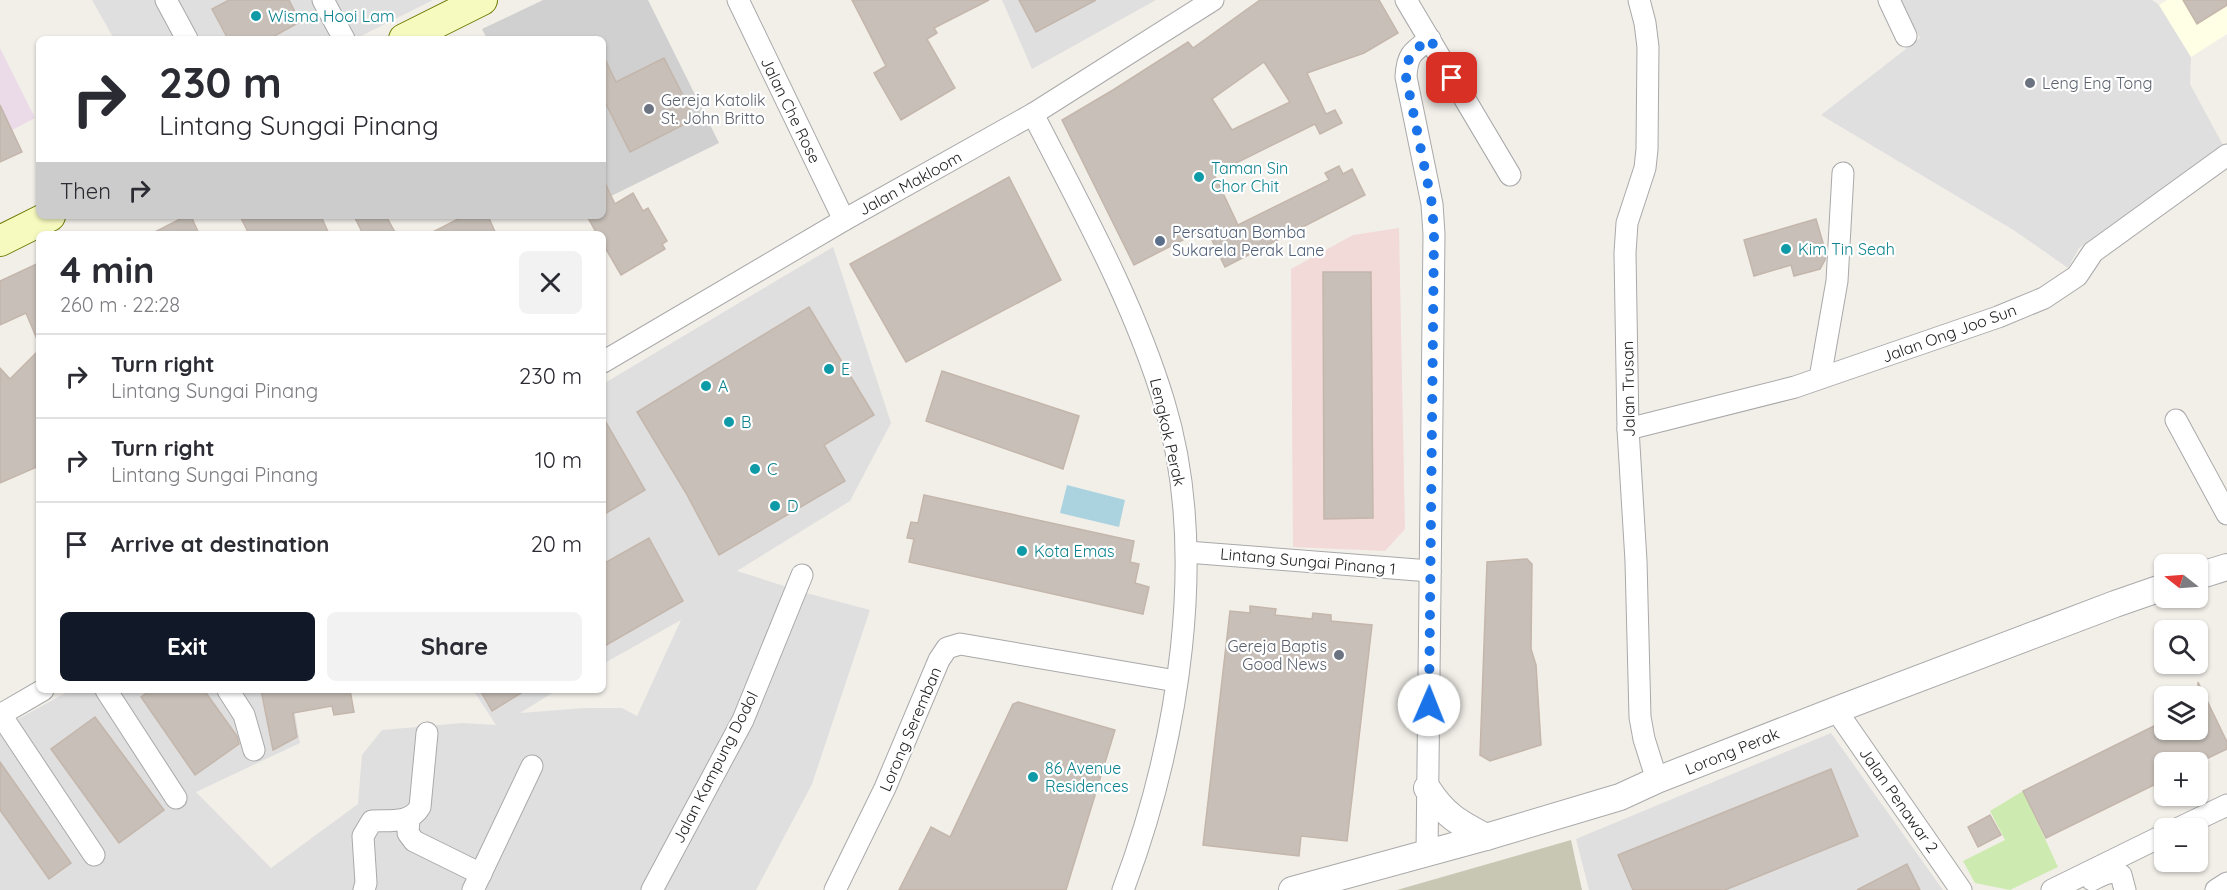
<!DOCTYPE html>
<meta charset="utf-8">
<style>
:root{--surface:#fff;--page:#f2f2f3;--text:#2b2b33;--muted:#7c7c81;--line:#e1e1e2;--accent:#111827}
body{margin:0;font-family:Quicksand,sans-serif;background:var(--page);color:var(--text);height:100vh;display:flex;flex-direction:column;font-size:22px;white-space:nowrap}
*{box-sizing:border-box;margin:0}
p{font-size:20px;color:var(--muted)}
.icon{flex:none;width:33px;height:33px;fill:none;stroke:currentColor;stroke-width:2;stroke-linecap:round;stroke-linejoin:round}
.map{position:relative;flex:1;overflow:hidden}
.sheet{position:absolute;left:36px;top:231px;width:570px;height:462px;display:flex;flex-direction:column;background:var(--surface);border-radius:9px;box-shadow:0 2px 4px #0004}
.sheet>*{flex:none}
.hud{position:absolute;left:36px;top:36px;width:570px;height:183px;border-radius:9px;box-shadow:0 2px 4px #0004;background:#fff;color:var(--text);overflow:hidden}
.needle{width:39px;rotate:287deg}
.fabs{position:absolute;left:2154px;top:554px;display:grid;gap:12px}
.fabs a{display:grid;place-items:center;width:54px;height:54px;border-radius:9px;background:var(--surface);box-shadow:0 2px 4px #0004;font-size:30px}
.pin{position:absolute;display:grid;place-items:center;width:51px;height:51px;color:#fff;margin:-26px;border-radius:12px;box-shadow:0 3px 9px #0006}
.me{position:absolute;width:66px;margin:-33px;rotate:1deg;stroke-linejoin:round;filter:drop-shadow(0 0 4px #0008)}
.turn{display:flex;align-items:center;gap:21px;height:126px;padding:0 24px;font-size:27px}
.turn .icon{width:78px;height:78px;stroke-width:2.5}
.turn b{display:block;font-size:42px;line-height:51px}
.then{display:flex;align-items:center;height:57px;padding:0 24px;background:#0003;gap:12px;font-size:22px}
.round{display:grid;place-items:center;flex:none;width:63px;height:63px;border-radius:9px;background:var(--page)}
.head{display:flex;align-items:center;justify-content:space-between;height:102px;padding:0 24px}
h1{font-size:36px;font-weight:700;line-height:45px}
.action{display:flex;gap:12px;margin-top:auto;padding:12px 24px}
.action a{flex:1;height:69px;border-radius:9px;background:var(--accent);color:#fff;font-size:24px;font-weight:700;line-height:69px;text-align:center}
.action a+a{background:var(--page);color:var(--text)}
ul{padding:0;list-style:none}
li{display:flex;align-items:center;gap:18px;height:84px;padding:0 24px;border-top:2px solid var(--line)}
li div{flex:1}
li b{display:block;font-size:22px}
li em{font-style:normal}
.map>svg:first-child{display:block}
.residential{fill:#e0dfdf}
.commercial{fill:#f2dad9}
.industrial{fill:#ebdbe8}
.education{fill:#ffffe5}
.religious{fill:#d0d0d0}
.construction{fill:#c7c7b4}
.grass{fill:#cdebb0}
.water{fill:#aad3df}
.building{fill:#c7bfb8;stroke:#c4b6ab;stroke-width:1.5;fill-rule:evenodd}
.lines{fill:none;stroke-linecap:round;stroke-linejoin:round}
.minor-casing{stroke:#a9a9a9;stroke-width:23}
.tertiary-casing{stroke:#a9a9a9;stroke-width:28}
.secondary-casing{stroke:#707d05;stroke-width:32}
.minor{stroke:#fff;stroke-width:21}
.tertiary{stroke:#fff;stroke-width:26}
.secondary{stroke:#f7fabf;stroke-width:30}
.route{stroke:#1a73e8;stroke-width:10;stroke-dasharray:0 18}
.culture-dot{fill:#0f9aa8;stroke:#fff;stroke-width:2}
.worship-dot{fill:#6b7280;stroke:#fff;stroke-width:2}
.service-dot{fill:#5c6f8a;stroke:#fff;stroke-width:2}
.labels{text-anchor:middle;stroke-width:4.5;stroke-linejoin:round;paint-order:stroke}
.culture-label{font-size:16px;fill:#0d838f;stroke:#fff;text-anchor:start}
.worship-label{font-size:16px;fill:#5b616d;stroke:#fff;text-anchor:start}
.street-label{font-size:16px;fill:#222;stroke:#fff}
.service-label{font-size:16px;fill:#4e5e75;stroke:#fff;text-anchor:start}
</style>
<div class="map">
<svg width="2227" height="890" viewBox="0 0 2227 890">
<rect width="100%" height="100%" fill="#f2efe9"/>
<g class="residential">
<polygon points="92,0 433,0 355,39 114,39"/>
<polygon points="1002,0 1156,0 1032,69"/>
<polygon points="1900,0 2152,0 2159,5 2191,57 2190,84 2224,147 2079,248 2068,268 2015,231 1821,115 1920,38"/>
<polygon points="833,247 891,423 850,501 737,571 806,593 870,610 812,784 756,890 0,890 0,729 71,690 291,690 300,743 196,792 271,868 358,804 362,755 382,730 462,723 496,725 473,690 557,690 520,713 585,708 622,708 637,716 681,620 603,664 603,384"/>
<polygon points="1831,733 1943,890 1589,890 1576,839"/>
</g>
<polygon class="commercial" points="1399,228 1405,529 1385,551 1293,547 1291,269 1353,235"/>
<polygon class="industrial" points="0,48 35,118 12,130 0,162"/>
<polygon class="education" points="2167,0 2227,0 2227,34 2191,57 2159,5"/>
<polygon class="religious" points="543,0 648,0 719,143 603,200 603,39 487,39 482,29"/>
<polygon class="construction" points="1571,840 1582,890 1397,890"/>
<polygon class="grass" points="2023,791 2058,867 2010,890 1975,883 1963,861 2005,840 1990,811"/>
<polygon class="water" points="1067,485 1125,500 1119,527 1060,513"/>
<g class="building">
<polygon points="229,0 289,0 300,22 269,39 228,39 212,9"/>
<polygon points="852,0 989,0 934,28 937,33 927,39 955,88 901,120 874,73 886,66"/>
<polygon points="1019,0 1096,0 1036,32"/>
<path d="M1260,0H1379L1398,33L1364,53L1307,73L1326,114L1335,110L1342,123L1320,134L1315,124L1214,174L1238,225L1329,180L1325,173L1339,166L1343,174L1352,169L1365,195L1225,267L1206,228L1134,265L1062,120L1113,90L1188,42L1193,48ZM1264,62L1290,102L1232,130L1212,99Z"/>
<polygon points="2183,0 2227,0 2227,5 2197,24"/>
<polygon points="603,55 616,82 664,58 695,119 630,152 603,98"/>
<polygon points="0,105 22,152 0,162"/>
<polygon points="1009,177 1061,280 906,362 850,264"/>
<polygon points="603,179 615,204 633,193 643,211 648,208 667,241 662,244 665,249 621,275 603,244 603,234 597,234 587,216 603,216"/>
<polygon points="186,216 191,216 199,234 151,234"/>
<polygon points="240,216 321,216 329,234 249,234"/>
<polygon points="354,216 386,216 396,234 363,234"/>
<polygon points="464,216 488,216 496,234 429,234"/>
<polygon points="1816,219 1826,253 1825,260 1820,269 1794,276 1791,265 1754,276 1744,240"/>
<polygon points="39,263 39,344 26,313 0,325 0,281"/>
<polygon points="1323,272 1371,272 1373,518 1324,519"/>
<polygon points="809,307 874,415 824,445 845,481 719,555 686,493 637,412"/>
<polygon points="39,350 39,466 0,483 0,368 10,379"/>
<polygon points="942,371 1079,416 1063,469 926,421"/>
<polygon points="603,417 645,490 603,515"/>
<polygon points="924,495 1134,541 1130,562 1139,564 1135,583 1149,587 1143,614 909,562 914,539 907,538 911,522 918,523"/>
<polygon points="649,538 683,601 603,647 603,564"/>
<polygon points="1527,559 1532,564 1531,649 1536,665 1541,745 1490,761 1480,755 1487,562"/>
<polygon points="1250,606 1276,609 1275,615 1312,619 1313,613 1331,615 1331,621 1372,625 1347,841 1301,836 1299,856 1203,845 1230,611 1250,613"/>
<polygon points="2198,682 2227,742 2227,749 2200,762 2164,762 2164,780 2046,838 2023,791 2164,721 2164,729 2198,729"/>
<polygon points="151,690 204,690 237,736 239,744 195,775 141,697"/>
<polygon points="261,690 350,690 354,712 334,715 332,706 293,713 297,737 273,750"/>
<polygon points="480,690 526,690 492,711"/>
<polygon points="1018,702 1115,730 1066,890 899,890 931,827 950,837 1013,704"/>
<polygon points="95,717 164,810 119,843 51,749"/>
<polygon points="0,762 71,863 49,879 0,810"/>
<polygon points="1831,769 1858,836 1725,890 1633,890 1618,855"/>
<polygon points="1990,815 2001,835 1978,847 1968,827"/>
<polygon points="1907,864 1920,890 1857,890"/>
</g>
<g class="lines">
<g class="minor-casing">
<g id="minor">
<polyline points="166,0 187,39"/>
<polyline points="323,0 344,39"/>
<polyline points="738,0 844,220"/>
<polyline points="1406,0 1510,175"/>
<polyline points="1639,0 1645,23 1648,47 1647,149 1645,168 1627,223 1625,253 1628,429 1636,561 1640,717 1644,739 1657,780"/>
<polyline points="1889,0 1906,36"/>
<path d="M1033,114C1081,208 1133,300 1164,402C1210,553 1178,745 1123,890"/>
<polyline points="603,362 844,220 1033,114 1213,0"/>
<polyline points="1820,378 1837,281 1843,173"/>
<polyline points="2176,420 2227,514"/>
<polyline points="1628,429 1795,387 1998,317 2044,298 2077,276 2093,252 2227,155"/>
<polyline points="1187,552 1430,571"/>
<polyline points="106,690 176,798"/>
<polyline points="228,690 244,715 254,750"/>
<polyline points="1836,710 1961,890"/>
<polyline points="0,715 43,690"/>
<polyline points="1,715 94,855"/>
<polyline points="409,819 408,833 414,841 481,874"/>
<polyline points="2179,828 2227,805"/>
<path d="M1427,854L1434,234L1432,204L1406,77C1407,55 1412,52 1430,39"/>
<path d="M2092,880C2102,875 2111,869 2121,875L2125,890"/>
<path d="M364,890L366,883L363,836L372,821C390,820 410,824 420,807L427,733"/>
<polyline points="473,890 532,766"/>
<polyline points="652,890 743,720 802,575"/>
<polyline points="835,890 885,788 939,660 947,648 960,644 1176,681"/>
<polyline points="2052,890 2164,835"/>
<polyline points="2216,890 2227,883"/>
</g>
</g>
<g class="tertiary-casing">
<g id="tertiary">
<polyline points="2198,576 2227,567"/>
<path d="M1427,788C1444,815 1459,823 1486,837"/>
<polyline points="1292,890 1486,837 1620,797 1657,780 1836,710 2115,604 2164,587"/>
</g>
</g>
<g class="secondary-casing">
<g id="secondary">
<polyline points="404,39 482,0"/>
<polyline points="0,241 50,216"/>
</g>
</g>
<use href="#minor" class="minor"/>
<use href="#tertiary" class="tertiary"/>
<use href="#secondary" class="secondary"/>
</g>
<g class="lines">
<path class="route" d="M1429,705L1434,234L1432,204L1406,77C1407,55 1412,51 1430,39L1452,78"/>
</g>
<g class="culture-dot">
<circle cx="256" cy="16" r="6"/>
<circle cx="1199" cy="177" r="6"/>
<circle cx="1786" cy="249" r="6"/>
<circle cx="829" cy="369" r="6"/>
<circle cx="706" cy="386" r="6"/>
<circle cx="729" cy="422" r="6"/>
<circle cx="755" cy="469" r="6"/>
<circle cx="775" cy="506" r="6"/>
<circle cx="1022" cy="551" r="6"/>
<circle cx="1033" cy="777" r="6"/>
</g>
<g class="worship-dot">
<circle cx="2030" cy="83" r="6"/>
<circle cx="649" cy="109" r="6"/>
<circle cx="1339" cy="655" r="6"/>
</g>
<circle class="service-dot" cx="1160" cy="241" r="6"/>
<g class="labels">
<g class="culture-label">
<text x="268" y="22">Wisma Hooi Lam</text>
<text x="1211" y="174">Taman Sin<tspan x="1211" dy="18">Chor Chit</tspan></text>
<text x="1798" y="255">Kim Tin Seah</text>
<text x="841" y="375">E</text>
<text x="718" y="392">A</text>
<text x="741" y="428">B</text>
<text x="767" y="475">C</text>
<text x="787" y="512">D</text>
<text x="1034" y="557">Kota Emas</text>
<text x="1045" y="774">86 Avenue<tspan x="1045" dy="18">Residences</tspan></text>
</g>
<g class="worship-label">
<text x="2042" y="89">Leng Eng Tong</text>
<text x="661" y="106">Gereja Katolik<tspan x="661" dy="18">St. John Britto</tspan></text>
<text x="1327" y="652" text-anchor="end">Gereja Baptis<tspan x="1327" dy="18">Good News</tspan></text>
</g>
<g class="street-label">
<text transform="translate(791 110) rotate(64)" y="6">Jalan Che Rose</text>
<text transform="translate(910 183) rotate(-29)" y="6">Jalan Makloom</text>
<text transform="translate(1949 333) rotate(-20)" y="6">Jalan Ong Joo Sun</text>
<text transform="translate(1628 389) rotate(-91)" y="6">Jalan Trusan</text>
<text transform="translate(1168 432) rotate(77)" y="6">Lengkok Perak</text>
<text transform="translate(1308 561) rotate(5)" y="6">Lintang Sungai Pinang 1</text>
<text transform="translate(910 729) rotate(-67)" y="6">Lorong Seremban</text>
<text transform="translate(1732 751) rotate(-22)" y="6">Lorong Perak</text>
<text transform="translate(715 767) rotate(-63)" y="6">Jalan Kampung Dodol</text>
<text transform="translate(1899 800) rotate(55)" y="6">Jalan Penawar 2</text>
</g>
<g class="service-label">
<text x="1172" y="238">Persatuan Bomba<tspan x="1172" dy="18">Sukarela Perak Lane</tspan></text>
</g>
</g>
</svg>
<div class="fabs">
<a><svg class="needle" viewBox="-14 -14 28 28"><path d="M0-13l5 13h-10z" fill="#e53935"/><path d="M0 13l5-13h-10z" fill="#7c7c81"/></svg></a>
<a><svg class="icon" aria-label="search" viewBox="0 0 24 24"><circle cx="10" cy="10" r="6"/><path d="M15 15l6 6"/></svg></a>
<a><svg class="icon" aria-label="layers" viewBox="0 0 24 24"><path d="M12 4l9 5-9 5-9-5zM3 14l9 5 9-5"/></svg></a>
<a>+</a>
<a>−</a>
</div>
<div class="pin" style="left:1452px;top:78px;background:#d93025"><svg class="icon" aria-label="arrive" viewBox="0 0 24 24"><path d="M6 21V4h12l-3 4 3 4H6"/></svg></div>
<svg class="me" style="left:1429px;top:705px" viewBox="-20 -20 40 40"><circle r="19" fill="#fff"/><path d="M0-13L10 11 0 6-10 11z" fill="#1a73e8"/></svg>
<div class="hud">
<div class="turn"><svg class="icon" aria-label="right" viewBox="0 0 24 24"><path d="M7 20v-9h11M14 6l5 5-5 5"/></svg><div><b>230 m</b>Lintang Sungai Pinang</div></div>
<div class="then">Then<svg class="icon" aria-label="right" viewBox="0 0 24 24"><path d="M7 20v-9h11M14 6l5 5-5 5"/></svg></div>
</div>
<section class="sheet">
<div class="head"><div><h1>4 min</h1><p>260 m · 22:28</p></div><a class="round"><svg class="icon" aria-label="close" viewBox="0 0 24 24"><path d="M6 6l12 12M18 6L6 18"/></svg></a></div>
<ul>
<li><svg class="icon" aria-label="right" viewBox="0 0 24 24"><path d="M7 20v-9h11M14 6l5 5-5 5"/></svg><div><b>Turn right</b><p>Lintang Sungai Pinang</p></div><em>230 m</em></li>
<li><svg class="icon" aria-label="right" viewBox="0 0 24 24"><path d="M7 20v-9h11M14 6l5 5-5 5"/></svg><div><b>Turn right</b><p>Lintang Sungai Pinang</p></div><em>10 m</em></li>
<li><svg class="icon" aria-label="arrive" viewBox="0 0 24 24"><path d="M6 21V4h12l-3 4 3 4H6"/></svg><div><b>Arrive at destination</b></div><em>20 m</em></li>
</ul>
<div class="action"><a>Exit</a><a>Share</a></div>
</section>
</div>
